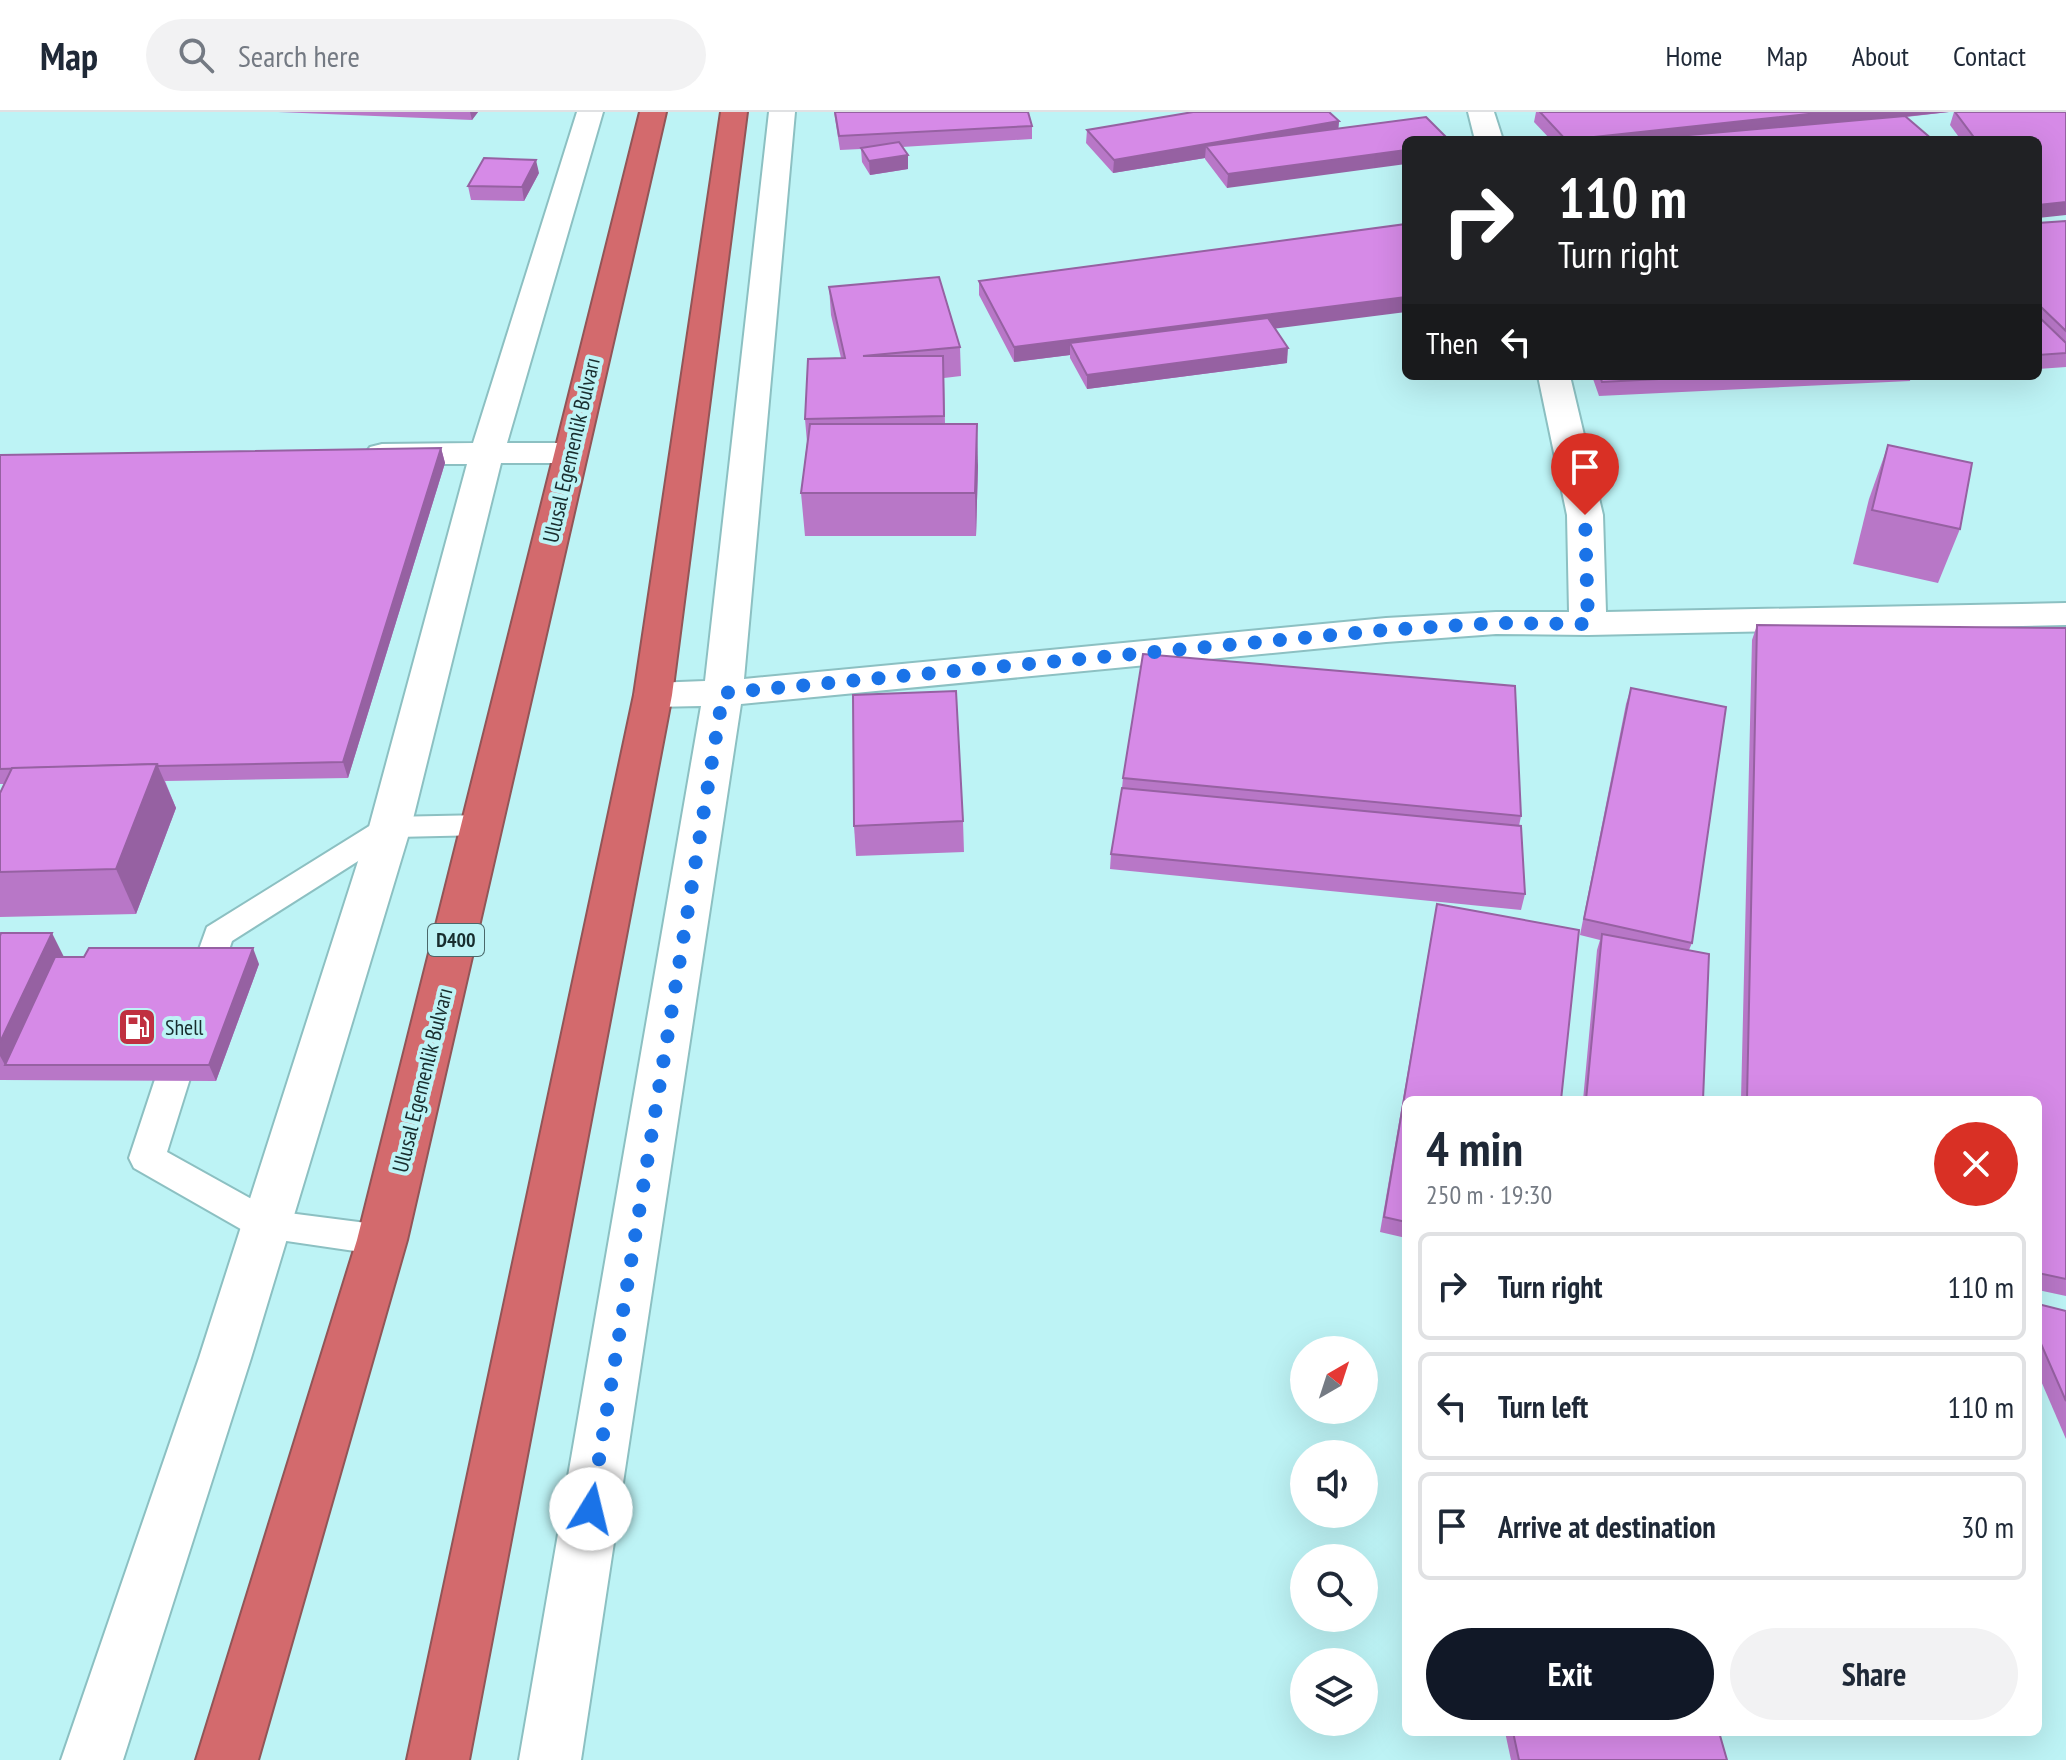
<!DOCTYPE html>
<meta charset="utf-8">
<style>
:root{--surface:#fff;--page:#f2f2f3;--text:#1f2937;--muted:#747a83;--line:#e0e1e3;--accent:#111827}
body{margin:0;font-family:"PT Sans Narrow",sans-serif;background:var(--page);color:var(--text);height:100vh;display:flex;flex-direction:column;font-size:30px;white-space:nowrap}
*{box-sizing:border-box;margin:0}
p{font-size:26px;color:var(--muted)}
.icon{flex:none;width:44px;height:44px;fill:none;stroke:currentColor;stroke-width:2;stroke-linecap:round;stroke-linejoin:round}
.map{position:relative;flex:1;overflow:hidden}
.panel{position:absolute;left:1402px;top:984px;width:640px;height:640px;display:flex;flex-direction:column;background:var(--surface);border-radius:12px;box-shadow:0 8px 32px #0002}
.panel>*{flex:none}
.banner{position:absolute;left:1402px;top:24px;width:640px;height:244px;border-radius:12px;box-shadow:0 8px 32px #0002;background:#202124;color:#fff;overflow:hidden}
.needle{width:52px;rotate:39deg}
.tools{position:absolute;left:1290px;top:1224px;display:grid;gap:16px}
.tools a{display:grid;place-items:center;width:88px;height:88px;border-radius:50%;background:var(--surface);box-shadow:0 8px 32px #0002;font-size:40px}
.pin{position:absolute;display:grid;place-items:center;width:68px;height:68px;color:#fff;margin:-82px -34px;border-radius:50% 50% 50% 0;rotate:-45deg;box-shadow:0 0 8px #0007}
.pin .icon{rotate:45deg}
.me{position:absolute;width:88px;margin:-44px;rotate:9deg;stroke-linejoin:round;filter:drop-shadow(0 0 6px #0008)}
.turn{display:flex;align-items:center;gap:28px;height:168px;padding:0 24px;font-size:36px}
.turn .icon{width:104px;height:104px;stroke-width:2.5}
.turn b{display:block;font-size:56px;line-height:68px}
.then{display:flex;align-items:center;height:76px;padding:0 24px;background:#0003;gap:16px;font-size:30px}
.round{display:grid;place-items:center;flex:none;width:84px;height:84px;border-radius:42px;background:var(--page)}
.head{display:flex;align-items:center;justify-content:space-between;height:136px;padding:0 24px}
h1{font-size:48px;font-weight:700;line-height:60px}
.primary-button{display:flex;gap:16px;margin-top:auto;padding:16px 24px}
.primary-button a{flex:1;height:92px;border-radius:48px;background:var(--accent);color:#fff;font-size:32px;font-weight:700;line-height:92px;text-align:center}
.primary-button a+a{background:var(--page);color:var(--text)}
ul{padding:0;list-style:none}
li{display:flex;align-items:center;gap:24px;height:108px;margin:0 16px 12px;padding:0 8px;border:4px solid var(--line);border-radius:12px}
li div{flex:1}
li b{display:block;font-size:30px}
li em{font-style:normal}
header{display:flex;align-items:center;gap:48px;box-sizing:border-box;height:112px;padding:0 40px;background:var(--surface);border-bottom:2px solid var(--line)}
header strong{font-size:38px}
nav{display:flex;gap:44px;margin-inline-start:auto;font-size:28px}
.search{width:560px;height:72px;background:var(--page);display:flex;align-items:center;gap:20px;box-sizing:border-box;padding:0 28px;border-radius:44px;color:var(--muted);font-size:30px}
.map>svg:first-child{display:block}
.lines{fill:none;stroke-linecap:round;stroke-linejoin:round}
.lane-casing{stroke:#8cc0c2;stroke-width:4}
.street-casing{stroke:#8cc0c2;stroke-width:4}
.highway-casing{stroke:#925557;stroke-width:4}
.lane{fill:#fff;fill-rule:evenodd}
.street{fill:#fff;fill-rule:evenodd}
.highway{fill:#d36a6d;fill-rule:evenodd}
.wall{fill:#b877c7}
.shaded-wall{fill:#9661a2}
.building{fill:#d68ae7;stroke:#9661a2;stroke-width:2}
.route{stroke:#1a73e8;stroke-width:14;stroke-dasharray:0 25.2}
.labels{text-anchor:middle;stroke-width:8;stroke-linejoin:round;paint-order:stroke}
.shield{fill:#bdf3f5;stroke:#4a686a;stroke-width:2}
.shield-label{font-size:20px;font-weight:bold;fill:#182d2e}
.street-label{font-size:22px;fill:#182d2e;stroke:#bdf3f5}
.poi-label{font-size:22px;fill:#182d2e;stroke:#bdf3f5;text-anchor:start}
</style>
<header>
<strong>Map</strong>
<div class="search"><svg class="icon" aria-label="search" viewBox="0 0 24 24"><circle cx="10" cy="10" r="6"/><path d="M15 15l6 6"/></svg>Search here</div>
<nav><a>Home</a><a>Map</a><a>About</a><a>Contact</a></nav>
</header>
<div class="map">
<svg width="2066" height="1648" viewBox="0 0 2066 1648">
<rect width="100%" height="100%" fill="#bdf3f5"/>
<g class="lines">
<g class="lane-casing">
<g id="lane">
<polygon points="484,703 495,706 499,713 495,720 484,723 396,725 232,829 213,885 201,888 189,885 185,876 207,815 379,708 390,705"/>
<polygon points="185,915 197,919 202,928 167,1040 273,1099 382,1113 395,1117 400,1128 395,1139 382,1143 253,1124 134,1056 129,1046 168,928 173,919"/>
</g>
</g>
<g class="street-casing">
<g id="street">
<polygon points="577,0 603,0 507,331 569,331 581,334 586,341 581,348 569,351 501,351 411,715 251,1246 123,1648 61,1648 199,1246 369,715 467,352 382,352 370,349 365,342 370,335 382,332 473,331"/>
<polygon points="769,0 795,0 744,567 1386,506 1496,500 1569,500 1567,403 1538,264 1570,264 1603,403 1606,500 2066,491 2066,513 1588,523 1496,522 1386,530 741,592 581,1648 519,1648 701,594 653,595 639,592 634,583 639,574 653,571 705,569"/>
<polygon points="1468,0 1494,0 1503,28 1475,28"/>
</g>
</g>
<g class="highway-casing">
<g id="highway">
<polygon points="640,0 666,0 407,1128 258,1648 196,1648 357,1128"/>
<polygon points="721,0 747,0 672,583 469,1648 407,1648 634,583"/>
</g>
</g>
<use href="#lane" class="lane"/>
<use href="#street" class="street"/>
<use href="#highway" class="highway"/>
</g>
<g class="wall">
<polygon points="278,0 478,0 472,8"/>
<polygon points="834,0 1028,0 1032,14 1032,27 902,35 908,43 908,57 870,63 862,50 861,37 840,38"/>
<polygon points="1536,0 1949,0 1906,5 1933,28 1551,28 1534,10"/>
<polygon points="1954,0 2038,28 1961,28 1950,13"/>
<polygon points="1339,9 1338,16 1227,76 1205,47 1205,46 1113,61 1086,31 1087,18"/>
<polygon points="539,61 524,89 471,88 468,74"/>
<polygon points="2066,109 2066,255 2038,257 2038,111"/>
<polygon points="979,169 1275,216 1287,251 1087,277 1070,246 1070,243 1014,250 979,183"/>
<polygon points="829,175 960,235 961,264 944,266 945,312 978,354 976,424 805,424 801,381 807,330 805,307 841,246 831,203"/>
<polygon points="1592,264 1911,264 1910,269 1599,284"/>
<polygon points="1924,264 1966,264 1928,268"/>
<polygon points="1888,333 1960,417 1938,471 1853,452 1869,387"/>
<polygon points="441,336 445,351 348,666 165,669 176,696 136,802 0,805 0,681 4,672 0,672 0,343"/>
<polygon points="1757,513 2066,516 2066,1184 2038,1178 2038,988 1741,988 1752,528"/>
<polygon points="1631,576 1692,831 1689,838 1703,988 1583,988 1597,838 1600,828 1580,823 1626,592"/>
<polygon points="1123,666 1521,704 1519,714 1525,782 1521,798 1110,757 1111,742 1122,676"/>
<polygon points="963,709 964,740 856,744 854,714"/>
<polygon points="1434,808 1406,988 1406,1126 1380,1120"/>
<polygon points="0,824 64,845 259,852 216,969 0,968"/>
<polygon points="2038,1192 2066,1199 2066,1327 2038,1262"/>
<polygon points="1505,1620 1719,1620 1727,1648 1511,1648"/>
</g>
<g class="shaded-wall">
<polygon points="470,0 478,0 472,8"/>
<polygon points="1827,0 1949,0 1687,28 1566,28"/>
<polygon points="1339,9 1338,22 1206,34 1205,46 1113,61 1114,48"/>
<polygon points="1406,38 1406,52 1227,76 1228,62"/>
<polygon points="908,43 908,57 870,63 869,49"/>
<polygon points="536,48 539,61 524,89 522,75"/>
<polygon points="2066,90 2066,103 2038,106 2038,93"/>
<polygon points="1406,185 1406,200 1076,242 1070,231 1070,243 1014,250 1014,235"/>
<polygon points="1288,236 1287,251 1087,277 1087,263"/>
<polygon points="977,312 978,354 976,424 975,381"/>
<polygon points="441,336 445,351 348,666 343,650"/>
<polygon points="157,652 176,696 136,802 116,757"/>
<polygon points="52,821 67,851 5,953 0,944 0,930"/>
<polygon points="253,836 259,852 216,969 209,953"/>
</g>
<g class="building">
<polygon points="835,0 1028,0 1032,14 839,24"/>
<polygon points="1193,0 1329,0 1339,9 1114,48 1087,18"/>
<polygon points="1540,0 1827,0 1566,28"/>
<polygon points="1955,0 2066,0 2066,90 2038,93 2038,28 1976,28"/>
<polygon points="1905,4 1933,28 1632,28"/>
<polygon points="1426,5 1449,28 1406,28 1406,38 1228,62 1206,34"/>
<polygon points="899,30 908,43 869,49 861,36"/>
<polygon points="484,46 536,48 522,75 468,74"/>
<polygon points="2066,109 2066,219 2038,192 2038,111"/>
<polygon points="1406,112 1406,185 1014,235 979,169"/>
<polygon points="939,165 960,235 863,244 943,244 944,304 805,307 808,247 845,246 829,175"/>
<polygon points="2038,204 2066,231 2066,241 2038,243"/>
<polygon points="1268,206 1288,236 1087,263 1070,231"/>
<polygon points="1600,264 1716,264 1602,270"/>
<polygon points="810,312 977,312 975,381 801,381"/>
<polygon points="1888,333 1972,351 1960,417 1872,398"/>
<polygon points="441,336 343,650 158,654 157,652 0,657 0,343"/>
<polygon points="1757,513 2066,516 2066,1167 2038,1161 2038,988 1747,988"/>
<polygon points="1143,542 1515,574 1521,704 1123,666"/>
<polygon points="1631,576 1726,595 1692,831 1584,807"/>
<polygon points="956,579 963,709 854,714 853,583"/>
<polygon points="157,652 116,757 0,760 0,681 12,656"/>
<polygon points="1122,676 1521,714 1525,782 1111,742"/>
<polygon points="1437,792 1579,818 1561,988 1406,988 1406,1110 1384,1105"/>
<polygon points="1,821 52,821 0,930 0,824"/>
<polygon points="1602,822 1709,842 1703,988 1586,988"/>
<polygon points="89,836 253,836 209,953 5,953 55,845 84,845"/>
<polygon points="2038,1192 2066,1199 2066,1289 2038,1225"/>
<polygon points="1513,1620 1719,1620 1727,1648 1519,1648"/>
</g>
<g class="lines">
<polyline class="route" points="591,1397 723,581 1386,518 1496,511 1588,512 1585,403"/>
</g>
<defs>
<g id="fuel-square" transform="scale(2)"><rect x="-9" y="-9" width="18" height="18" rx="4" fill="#c03040" stroke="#bdf3f5"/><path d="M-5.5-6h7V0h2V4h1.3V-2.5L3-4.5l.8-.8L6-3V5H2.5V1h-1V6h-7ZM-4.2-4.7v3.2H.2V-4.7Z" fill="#fff"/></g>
</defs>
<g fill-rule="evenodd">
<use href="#fuel-square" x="137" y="915"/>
</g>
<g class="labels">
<rect class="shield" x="428" y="812" width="56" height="32" rx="6"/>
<g class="shield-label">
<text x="456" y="835">D400</text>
</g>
<g class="street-label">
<text transform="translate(571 338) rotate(-77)" y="8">Ulusal Egemenlik Bulvarı</text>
<text transform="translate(422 968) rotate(-76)" y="8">Ulusal Egemenlik Bulvarı</text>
</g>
<g class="poi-label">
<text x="165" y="923">Shell</text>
</g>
</g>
</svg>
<div class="tools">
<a><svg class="needle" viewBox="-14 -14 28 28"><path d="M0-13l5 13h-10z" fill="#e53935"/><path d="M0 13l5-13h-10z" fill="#747a83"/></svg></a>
<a><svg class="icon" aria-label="sound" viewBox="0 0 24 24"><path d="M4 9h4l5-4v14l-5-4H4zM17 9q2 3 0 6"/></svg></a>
<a><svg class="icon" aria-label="search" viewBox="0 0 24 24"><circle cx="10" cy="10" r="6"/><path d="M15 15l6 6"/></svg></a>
<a><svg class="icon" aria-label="layers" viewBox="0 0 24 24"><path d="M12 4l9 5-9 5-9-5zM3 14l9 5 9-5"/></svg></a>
</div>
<div class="pin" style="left:1585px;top:403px;background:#d93025"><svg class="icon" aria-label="arrive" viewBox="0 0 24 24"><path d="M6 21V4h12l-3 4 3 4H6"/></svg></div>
<svg class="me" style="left:591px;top:1397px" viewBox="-20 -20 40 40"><circle r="19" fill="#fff"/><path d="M0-13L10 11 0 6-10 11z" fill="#1a73e8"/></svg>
<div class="banner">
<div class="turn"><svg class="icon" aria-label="right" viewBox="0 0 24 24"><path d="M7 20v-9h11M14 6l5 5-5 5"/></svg><div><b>110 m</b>Turn right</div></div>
<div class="then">Then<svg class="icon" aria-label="left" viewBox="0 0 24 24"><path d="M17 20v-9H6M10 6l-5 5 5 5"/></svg></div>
</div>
<section class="panel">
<div class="head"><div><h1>4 min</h1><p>250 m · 19:30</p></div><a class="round" style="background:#d93025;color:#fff"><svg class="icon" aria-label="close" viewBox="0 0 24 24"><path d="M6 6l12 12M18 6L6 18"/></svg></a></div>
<ul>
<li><svg class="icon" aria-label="right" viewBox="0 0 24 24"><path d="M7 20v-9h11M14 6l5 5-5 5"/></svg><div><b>Turn right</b></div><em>110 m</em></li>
<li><svg class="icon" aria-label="left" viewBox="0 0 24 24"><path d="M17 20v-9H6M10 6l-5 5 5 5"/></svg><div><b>Turn left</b></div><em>110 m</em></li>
<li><svg class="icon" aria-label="arrive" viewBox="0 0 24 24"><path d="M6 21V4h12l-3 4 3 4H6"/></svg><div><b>Arrive at destination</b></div><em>30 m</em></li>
</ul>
<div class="primary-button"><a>Exit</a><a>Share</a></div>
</section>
</div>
